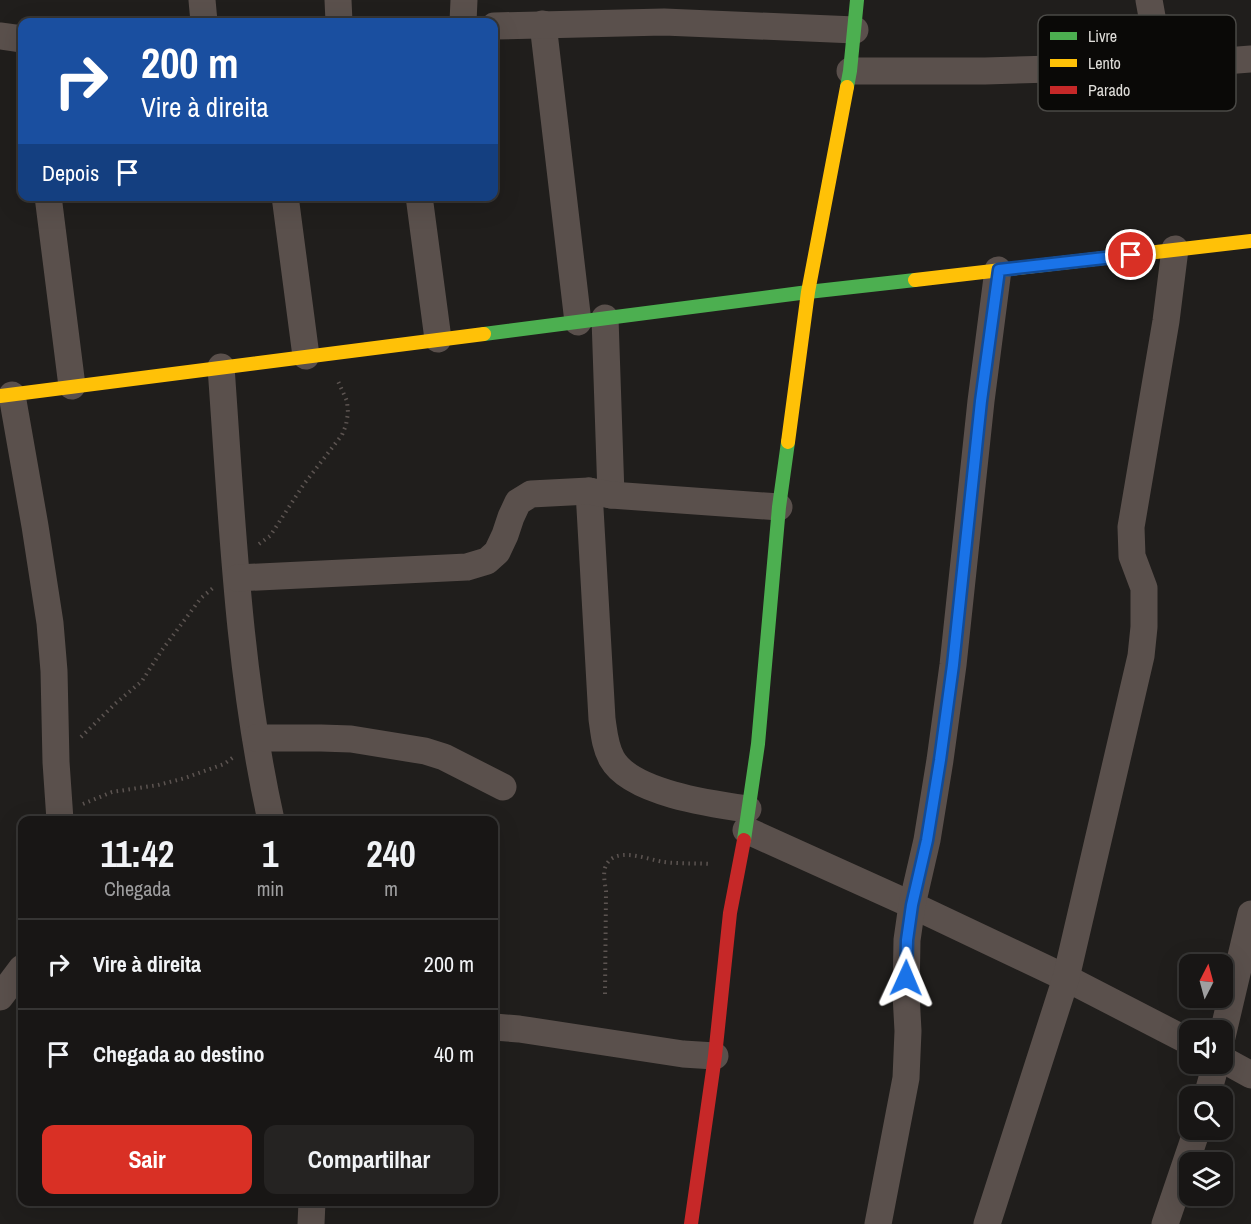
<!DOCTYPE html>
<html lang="pt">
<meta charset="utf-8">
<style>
:root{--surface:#181615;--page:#252322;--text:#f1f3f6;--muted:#9f9fa0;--line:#363534;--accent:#d93025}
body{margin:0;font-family:"Archivo Narrow",sans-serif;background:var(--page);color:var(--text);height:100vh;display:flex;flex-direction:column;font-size:22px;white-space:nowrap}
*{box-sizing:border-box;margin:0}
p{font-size:20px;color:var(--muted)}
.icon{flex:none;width:33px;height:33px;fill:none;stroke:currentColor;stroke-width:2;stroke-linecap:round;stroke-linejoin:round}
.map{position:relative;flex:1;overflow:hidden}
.panel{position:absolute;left:18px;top:816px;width:480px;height:390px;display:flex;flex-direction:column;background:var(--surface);border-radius:12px;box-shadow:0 6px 24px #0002,0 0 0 2px var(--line)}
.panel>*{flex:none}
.top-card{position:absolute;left:18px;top:18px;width:480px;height:183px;border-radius:12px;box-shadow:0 6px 24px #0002,0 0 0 2px var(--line);background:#1a4fa0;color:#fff;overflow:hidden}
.needle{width:39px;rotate:6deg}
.tools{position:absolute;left:1179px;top:954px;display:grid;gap:12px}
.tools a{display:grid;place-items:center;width:54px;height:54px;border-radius:12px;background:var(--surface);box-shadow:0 6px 24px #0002,0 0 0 2px var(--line);font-size:30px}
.pin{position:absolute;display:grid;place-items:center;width:51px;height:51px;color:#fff;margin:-26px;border:3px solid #fff;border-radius:50%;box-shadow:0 2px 6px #0007}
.me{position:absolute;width:66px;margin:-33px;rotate:1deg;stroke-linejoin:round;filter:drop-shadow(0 0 4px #0008)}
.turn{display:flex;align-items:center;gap:21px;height:126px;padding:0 24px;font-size:27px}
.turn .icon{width:78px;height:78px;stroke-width:2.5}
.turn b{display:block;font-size:42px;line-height:51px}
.then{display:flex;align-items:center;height:57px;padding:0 24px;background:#0003;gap:12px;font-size:22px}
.eta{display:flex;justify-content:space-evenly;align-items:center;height:102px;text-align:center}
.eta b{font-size:36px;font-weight:700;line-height:42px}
.primary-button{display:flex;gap:12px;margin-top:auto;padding:12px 24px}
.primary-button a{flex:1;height:69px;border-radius:12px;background:var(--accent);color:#fff;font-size:24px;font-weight:700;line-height:69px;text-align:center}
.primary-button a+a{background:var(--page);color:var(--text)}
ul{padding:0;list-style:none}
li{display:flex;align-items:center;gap:18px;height:90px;padding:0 24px;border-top:2px solid var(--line)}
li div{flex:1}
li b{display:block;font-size:22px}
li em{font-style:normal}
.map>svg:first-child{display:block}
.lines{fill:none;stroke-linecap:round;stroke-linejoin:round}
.path{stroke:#5c5451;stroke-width:4;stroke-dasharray:1.5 4.5;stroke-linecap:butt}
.street{stroke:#5a504c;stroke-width:27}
.fast{stroke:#4caf50;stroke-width:14}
.slow{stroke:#ffc107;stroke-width:14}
.jam{stroke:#c62828;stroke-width:14}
.route-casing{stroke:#114b97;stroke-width:15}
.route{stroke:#1a73e8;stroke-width:10}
.key{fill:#0a0907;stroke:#4a4946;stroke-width:1.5}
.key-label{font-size:16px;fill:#e0deda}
</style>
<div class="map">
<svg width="1251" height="1224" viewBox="0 0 1251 1224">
<rect width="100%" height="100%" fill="#201e1c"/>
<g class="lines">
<g class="path">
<polyline points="259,544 270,536 304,484 342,435 346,425 348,413 347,401 337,379"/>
<polyline points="81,737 116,703 142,681 162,650 201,598 213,588"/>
<polyline points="83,804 112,792 158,785 185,778 224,764 235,756"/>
<path d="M605,994L606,891C605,884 603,875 605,868C613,844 648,860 664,862C680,864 695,863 711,864"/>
</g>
<g class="street">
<polyline points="202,0 204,22"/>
<polyline points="338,0 339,22"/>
<polyline points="1149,0 1161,66"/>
<polyline points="463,22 464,0"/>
<polyline points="543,24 578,322"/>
<polyline points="494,26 664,22 855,30"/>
<polyline points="0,36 22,39"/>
<polyline points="850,71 985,71 1161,66 1251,59"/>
<polyline points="48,196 72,386"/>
<polyline points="285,196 306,356"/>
<polyline points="419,196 438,339"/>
<polyline points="605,318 611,495"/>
<path d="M221,367C232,518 238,672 271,820"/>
<polyline points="12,395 35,526 50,623 54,671 56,762 60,820"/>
<path d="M589,491L602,719C604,733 605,747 612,759C631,793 712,804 748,809"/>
<polyline points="237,578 467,567 487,561 497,552 505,535 511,517 518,502 531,494 589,491 611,495 779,507"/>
<polyline points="256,738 321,738 351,739 425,751 444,757 503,787"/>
<polyline points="746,830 912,905 1066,978 1190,1042"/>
<polyline points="0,997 22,968"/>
<polyline points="494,1027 519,1029 683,1054 715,1056"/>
<polyline points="1222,1037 1251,914"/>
<polyline points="1222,1059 1251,1075"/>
<polyline points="1207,1096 1216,1064"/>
<polyline points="311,1224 312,1202"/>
<polyline points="878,1224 906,1078 908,1031 906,994 907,940 912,905 927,840 940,760 953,665 981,401 998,270"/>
<polyline points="987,1224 1066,978 1141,656 1144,627 1144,588 1132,556 1131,527 1166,321 1175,249"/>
<polyline points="1165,1224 1197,1130"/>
</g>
<g class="fast">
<polyline points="847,87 850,71 857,0"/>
<polyline points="484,334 808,292 915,280"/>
<polyline points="744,840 758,744 779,507 788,442"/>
</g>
<g class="slow">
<polyline points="915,280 1251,241"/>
<polyline points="0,396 484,334"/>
<polyline points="788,442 808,292 847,87"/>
</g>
<polyline class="jam" points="691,1224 715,1056 730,913 744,840"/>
</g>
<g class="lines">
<g class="route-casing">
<polyline id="route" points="906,978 907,940 912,905 927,840 940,760 953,665 981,401 999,270 1131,255"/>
</g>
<use href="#route" class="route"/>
</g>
<rect x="1038" y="15" width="198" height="96" rx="9" class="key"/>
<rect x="1050" y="32" width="27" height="8" fill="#4caf50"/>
<rect x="1050" y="59" width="27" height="8" fill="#ffc107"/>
<rect x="1050" y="86" width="27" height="8" fill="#c62828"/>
<g class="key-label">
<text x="1088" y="42">Livre</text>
<text x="1088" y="69">Lento</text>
<text x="1088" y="96">Parado</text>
</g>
</svg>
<div class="tools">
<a><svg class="needle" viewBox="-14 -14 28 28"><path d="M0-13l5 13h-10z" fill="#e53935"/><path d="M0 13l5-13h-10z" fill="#9f9fa0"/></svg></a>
<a><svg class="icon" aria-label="sound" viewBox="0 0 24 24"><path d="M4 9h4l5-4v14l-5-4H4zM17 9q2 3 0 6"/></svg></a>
<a><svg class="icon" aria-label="search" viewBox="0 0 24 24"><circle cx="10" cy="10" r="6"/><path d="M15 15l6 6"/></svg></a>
<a><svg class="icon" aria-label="layers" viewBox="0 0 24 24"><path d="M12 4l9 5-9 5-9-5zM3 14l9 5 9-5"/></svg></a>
</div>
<div class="pin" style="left:1131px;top:255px;background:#d93025"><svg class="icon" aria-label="arrive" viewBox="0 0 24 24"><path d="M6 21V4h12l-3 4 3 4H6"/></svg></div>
<svg class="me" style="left:906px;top:978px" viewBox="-20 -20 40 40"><path d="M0-17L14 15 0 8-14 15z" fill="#1a73e8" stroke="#fff" stroke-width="4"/></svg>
<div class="top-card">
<div class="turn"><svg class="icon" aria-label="right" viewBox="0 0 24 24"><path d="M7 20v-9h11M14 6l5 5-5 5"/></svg><div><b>200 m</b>Vire à direita</div></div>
<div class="then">Depois<svg class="icon" aria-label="arrive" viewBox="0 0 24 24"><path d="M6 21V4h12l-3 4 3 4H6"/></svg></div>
</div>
<section class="panel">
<div class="eta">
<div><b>11:42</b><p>Chegada</p></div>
<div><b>1</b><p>min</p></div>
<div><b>240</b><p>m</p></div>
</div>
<ul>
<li><svg class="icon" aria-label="right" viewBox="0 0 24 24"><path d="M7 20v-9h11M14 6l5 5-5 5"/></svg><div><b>Vire à direita</b></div><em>200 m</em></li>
<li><svg class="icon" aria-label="arrive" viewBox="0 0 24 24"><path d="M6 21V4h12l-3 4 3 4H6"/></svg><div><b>Chegada ao destino</b></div><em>40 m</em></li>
</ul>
<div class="primary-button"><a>Sair</a><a>Compartilhar</a></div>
</section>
</div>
